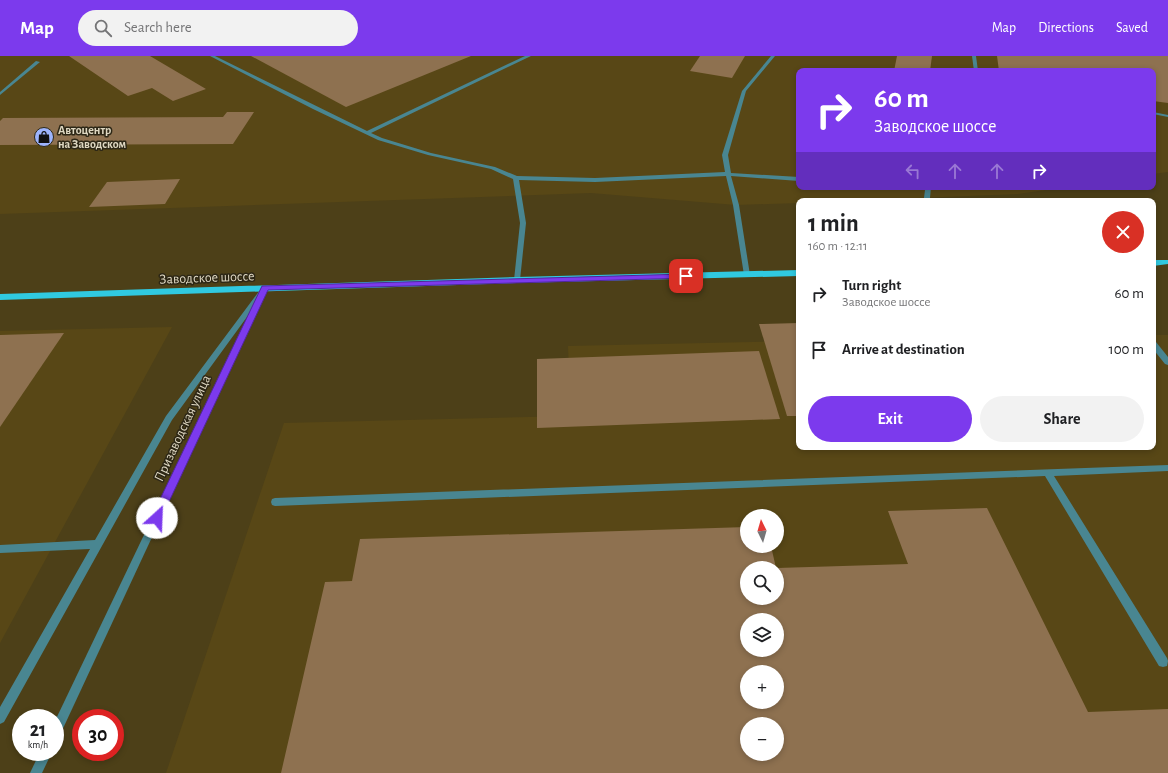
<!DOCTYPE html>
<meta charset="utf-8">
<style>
:root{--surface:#fff;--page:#f2f2f2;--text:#202124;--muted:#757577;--accent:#7c3aed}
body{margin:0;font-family:"Alegreya Sans",sans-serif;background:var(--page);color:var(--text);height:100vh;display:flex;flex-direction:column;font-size:15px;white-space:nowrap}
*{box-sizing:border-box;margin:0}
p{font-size:13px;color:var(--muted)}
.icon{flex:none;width:22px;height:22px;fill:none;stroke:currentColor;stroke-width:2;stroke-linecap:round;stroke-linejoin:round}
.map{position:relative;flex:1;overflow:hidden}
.drawer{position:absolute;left:796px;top:142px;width:360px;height:252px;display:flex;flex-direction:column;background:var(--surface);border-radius:8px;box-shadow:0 2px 6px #0003}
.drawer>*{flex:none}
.hud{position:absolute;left:796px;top:12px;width:360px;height:122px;border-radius:8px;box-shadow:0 2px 6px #0003;background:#7c3aed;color:#fff;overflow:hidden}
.needle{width:26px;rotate:355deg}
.tools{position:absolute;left:740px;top:453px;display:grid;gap:8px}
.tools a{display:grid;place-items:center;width:44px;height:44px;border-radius:50%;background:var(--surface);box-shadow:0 2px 6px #0003;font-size:20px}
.speed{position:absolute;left:12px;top:653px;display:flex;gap:8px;font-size:20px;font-weight:700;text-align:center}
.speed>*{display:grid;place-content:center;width:52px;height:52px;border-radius:50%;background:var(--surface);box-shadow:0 2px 6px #0003;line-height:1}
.speed small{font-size:10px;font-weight:400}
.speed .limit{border:6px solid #d22;background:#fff;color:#111}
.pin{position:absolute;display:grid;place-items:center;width:34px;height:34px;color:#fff;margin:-17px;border-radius:8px;box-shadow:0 2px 6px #0006}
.me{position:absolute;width:44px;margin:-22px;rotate:25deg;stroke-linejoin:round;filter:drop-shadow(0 0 3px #0008)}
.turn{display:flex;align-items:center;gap:14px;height:84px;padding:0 12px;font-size:18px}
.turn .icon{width:52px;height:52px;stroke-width:2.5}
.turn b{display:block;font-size:28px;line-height:34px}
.lanes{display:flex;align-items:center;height:38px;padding:0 12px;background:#0003;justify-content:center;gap:20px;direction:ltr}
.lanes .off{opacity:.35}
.round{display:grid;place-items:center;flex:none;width:42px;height:42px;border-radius:21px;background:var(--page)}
.head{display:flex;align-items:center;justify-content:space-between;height:68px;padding:0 12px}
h1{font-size:24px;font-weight:700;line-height:30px}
.primary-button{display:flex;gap:8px;margin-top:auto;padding:8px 12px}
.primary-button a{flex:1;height:46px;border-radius:24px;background:var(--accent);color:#fff;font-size:16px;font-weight:700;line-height:46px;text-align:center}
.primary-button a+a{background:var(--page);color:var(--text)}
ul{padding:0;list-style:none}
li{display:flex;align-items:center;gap:12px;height:56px;padding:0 12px}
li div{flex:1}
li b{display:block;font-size:15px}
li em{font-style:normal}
header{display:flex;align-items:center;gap:24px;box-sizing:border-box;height:56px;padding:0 20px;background:var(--accent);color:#fff}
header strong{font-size:19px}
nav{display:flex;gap:22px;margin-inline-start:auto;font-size:14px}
.search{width:280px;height:36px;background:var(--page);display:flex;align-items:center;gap:10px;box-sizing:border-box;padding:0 14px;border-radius:22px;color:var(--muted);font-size:15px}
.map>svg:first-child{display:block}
.built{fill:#584716;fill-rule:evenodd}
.building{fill:#8e7150;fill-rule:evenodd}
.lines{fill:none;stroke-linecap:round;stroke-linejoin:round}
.lane{fill:#498691;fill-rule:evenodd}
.street{fill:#498691;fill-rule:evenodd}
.primary{fill:#30c9e0;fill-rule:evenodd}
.route{fill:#7c3aed;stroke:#51269a}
.labels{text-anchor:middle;stroke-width:3;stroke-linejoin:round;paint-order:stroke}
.far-poi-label{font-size:12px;font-weight:bold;fill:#dfd8c2;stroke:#2d2716;text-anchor:start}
.street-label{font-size:14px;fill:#dfd8c2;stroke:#2d2716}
</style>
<header>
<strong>Map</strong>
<div class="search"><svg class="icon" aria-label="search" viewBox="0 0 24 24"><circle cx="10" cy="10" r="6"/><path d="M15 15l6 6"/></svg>Search here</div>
<nav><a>Map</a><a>Directions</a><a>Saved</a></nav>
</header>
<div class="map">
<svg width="1168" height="717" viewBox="0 0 1168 717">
<rect width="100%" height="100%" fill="#4d4018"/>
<g class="built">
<polygon points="0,0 1168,0 1168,116 1153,118 1153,15 799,15 799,131 1067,131 1018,138 845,145 799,145 799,147 736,149 591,137 0,158"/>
<polygon points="172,271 0,587 0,275"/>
<path d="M1153,279H1168V717H166L284,367L571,360L568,290L799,285V391H1153ZM747,460H777V490H747ZM747,512H777V542H747ZM747,564H777V594H747ZM747,616H777V646H747ZM747,668H777V698H747Z"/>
</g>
<g class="building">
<polygon points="69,0 150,0 206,33 173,45 152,32 128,40"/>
<polygon points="251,0 471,0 346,51"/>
<polygon points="700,0 745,0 732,22 690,15"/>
<polygon points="897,0 932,0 930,15 894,15"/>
<polygon points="997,0 1168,0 1168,47 1153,45 1153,15 999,15"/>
<polygon points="227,56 254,56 233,88 0,89 0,65 3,62 223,61"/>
<polygon points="180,123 165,148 89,151 107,126"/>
<polygon points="799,267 799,360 787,360 759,268"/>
<polygon points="64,277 0,371 0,279"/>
<polygon points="759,295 780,363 537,372 537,303"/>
<path d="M987,452L1088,656L1168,653V717H281L325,526L352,525L360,483L747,471V490H771L776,512H747V542H777V512L908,508L888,455ZM747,564H777V594H747ZM747,616H777V646H747ZM747,668H777V698H747Z"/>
</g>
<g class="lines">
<g class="lane">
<polygon points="210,0 215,0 367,75 525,0 531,0 371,77 382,82 431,97 495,111 517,120 595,122 725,116 722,99 742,35 771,0 775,0 746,35 728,99 731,117 799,121 799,125 731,120 739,149 750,219 747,221 744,219 733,149 726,120 595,126 519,124 526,167 520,224 517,226 514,224 520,167 513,123 491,113 428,99 378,84 313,53"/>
<polygon points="972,0 976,0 978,15 974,15"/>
<polygon points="36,5 40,6 0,39 0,36"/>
<polygon points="1153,56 1168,59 1168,61 1153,58"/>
<polygon points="909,131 931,131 930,142 932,145 926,145 924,142 925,134 912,133"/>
<polygon points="260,234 264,234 265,236 172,364 4,666 0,668 0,651 90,493 0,497 0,489 95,484 166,360"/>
<polygon points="1153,285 1156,286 1168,301 1168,309 1165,308 1153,293"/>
<polygon points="1168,409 1168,415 1054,420 1167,602 1168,605 1167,610 1163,611 1159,610 1045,420 275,450 272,449 271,446 272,443 275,442"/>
</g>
<g class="street">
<polygon points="263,230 265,230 268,232 59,681 55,683 55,665"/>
<polygon points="40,696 52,696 42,717 30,717"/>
</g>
<g class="primary">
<polygon points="1153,204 1168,204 1168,208 1153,210"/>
<polygon points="799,214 799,220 517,227 0,244 0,238 517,221"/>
</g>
</g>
<polygon class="route" points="686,218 688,218 688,222 268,234 160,465 153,465 151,462 262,230"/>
<defs>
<g id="shop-disc" transform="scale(1)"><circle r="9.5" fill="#9db4fd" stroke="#2d2716"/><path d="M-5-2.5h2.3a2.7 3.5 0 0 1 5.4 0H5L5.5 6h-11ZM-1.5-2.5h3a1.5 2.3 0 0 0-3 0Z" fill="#111"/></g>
</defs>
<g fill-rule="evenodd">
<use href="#shop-disc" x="44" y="81"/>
</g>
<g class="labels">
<g class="far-poi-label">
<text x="58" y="78">Автоцентр<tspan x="58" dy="14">на Заводском</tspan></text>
</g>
<g class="street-label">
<text transform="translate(207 221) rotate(-2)" y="5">Заводское шоссе</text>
<text transform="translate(182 372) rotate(-65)" y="5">Призаводская улица</text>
</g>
</g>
</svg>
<div class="tools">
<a><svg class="needle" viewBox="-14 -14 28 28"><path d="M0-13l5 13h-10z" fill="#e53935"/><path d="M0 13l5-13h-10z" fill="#757577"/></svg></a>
<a><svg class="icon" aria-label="search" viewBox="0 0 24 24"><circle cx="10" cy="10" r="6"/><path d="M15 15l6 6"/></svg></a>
<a><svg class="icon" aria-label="layers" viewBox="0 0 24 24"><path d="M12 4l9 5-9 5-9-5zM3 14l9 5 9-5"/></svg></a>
<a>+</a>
<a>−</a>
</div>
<div class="speed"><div>21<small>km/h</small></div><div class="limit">30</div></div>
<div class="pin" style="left:686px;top:220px;background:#d93025"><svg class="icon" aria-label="arrive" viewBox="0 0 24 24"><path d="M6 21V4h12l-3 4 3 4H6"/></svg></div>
<svg class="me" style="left:157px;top:462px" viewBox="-20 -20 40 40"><circle r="19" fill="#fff"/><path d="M0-13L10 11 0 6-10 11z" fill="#7c3aed"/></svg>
<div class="hud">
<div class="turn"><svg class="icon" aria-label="right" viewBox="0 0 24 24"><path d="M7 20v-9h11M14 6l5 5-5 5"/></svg><div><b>60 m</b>Заводское шоссе</div></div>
<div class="lanes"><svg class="icon off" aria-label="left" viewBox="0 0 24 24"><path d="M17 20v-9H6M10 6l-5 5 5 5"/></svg><svg class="icon off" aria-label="ahead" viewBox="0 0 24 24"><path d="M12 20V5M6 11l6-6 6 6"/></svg><svg class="icon off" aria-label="ahead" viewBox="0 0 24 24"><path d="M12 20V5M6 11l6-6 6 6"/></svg><svg class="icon" aria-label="right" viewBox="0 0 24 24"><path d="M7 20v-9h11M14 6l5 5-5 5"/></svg></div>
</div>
<section class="drawer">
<div class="head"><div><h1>1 min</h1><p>160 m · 12:11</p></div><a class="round" style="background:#d93025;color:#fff"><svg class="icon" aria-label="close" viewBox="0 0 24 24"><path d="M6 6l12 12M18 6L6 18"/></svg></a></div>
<ul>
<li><svg class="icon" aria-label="right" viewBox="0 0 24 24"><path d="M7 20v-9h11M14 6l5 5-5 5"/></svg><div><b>Turn right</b><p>Заводское шоссе</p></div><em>60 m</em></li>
<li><svg class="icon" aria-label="arrive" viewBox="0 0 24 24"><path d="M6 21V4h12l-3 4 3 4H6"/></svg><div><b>Arrive at destination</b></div><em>100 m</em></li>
</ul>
<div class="primary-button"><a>Exit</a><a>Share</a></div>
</section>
</div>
